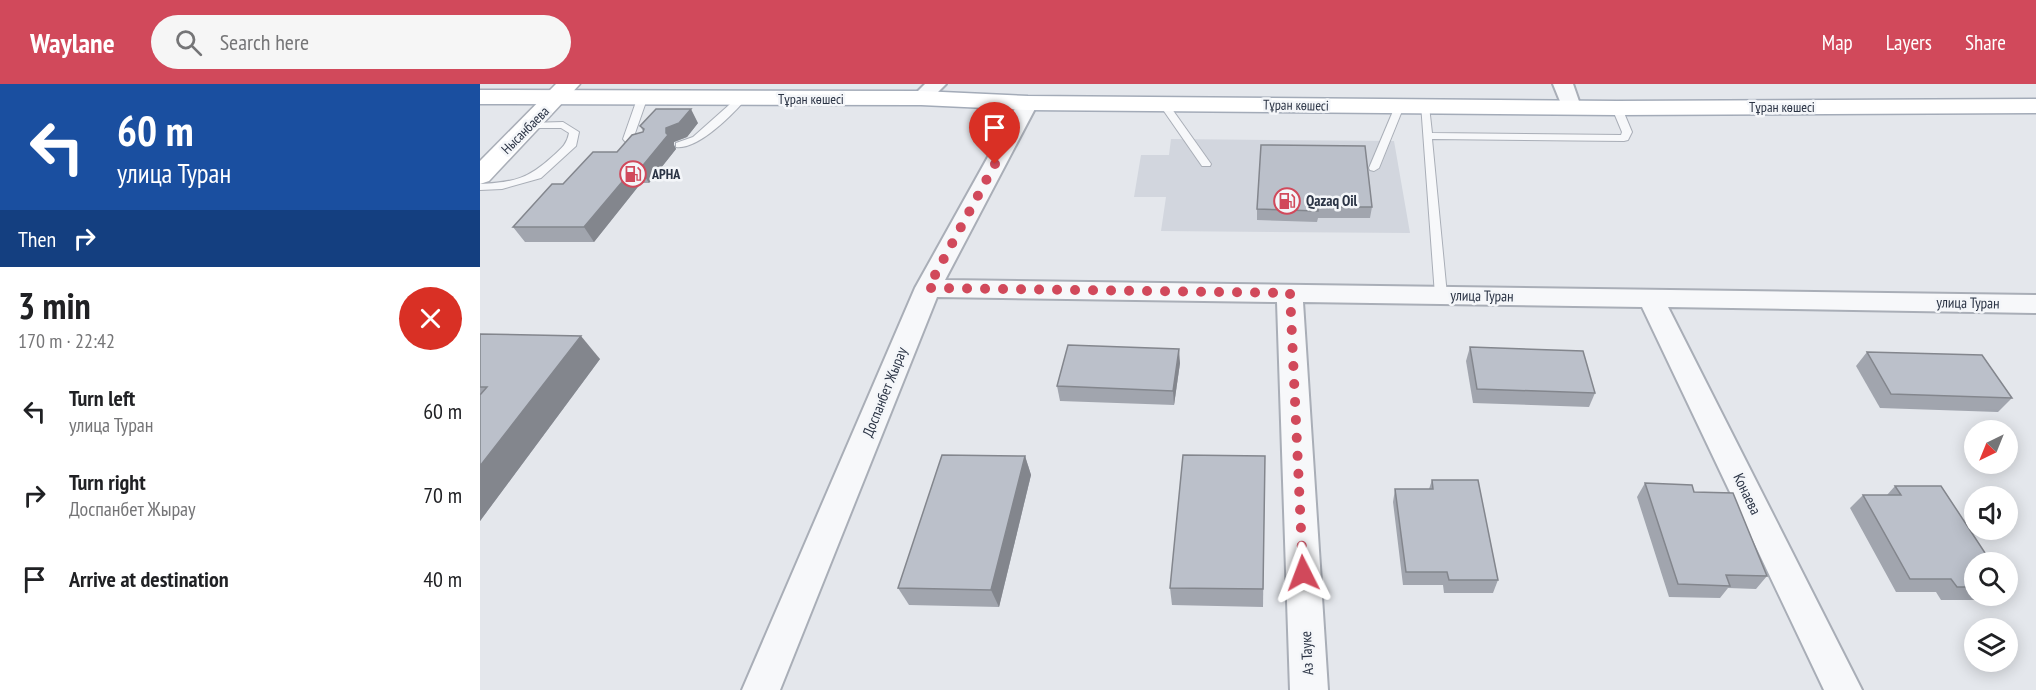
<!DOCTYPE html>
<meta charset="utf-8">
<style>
:root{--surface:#fff;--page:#f6f6f6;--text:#202124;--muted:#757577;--accent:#d1495b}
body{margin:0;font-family:"PT Sans Narrow",sans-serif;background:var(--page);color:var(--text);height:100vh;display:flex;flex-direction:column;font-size:22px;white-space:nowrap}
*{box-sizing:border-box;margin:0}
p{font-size:20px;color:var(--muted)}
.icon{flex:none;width:33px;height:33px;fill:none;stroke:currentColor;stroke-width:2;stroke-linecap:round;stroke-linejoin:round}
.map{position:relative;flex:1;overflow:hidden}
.drawer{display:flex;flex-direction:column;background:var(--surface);width:480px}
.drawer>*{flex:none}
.hud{background:#1a4fa0;color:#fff;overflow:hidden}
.needle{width:39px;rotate:223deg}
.fabs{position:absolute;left:1484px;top:336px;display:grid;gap:12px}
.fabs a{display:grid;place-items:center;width:54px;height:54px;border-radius:50%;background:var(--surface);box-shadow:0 3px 15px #0003;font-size:30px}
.pin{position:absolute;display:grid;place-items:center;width:51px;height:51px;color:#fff;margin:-62px -26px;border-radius:50% 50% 50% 0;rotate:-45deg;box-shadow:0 0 6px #0007}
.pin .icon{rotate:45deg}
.me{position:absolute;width:66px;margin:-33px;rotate:357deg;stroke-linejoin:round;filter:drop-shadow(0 0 4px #0008)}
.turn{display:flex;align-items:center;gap:21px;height:126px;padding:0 18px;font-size:27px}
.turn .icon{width:78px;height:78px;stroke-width:2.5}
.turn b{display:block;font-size:42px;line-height:51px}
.then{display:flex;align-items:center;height:57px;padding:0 18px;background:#0003;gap:12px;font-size:22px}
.round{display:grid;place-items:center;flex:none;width:63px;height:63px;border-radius:32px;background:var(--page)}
.headline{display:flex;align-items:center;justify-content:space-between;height:102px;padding:0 18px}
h1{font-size:36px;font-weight:700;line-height:45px}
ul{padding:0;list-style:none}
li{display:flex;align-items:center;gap:18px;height:84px;padding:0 18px}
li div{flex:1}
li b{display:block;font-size:22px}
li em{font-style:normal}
header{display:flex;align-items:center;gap:36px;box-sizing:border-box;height:84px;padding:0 30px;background:var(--accent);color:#fff}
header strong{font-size:28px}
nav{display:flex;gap:33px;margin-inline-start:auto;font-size:21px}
.search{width:420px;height:54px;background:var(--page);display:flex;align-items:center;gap:15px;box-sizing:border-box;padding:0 21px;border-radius:33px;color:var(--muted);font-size:22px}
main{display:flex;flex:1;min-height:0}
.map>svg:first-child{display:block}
.built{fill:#d2d6de}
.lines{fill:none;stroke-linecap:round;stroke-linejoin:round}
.lane-casing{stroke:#a9aeb7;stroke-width:2}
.street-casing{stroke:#a9aeb7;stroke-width:4}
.secondary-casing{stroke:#a9aeb7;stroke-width:3}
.primary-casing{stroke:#a3abb8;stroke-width:3}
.lane{fill:#f7f8fa;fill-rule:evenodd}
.street{fill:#f7f8fa;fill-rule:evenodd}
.secondary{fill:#fff;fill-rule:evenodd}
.primary{fill:#fff;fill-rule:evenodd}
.wall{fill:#a1a5ae}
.shaded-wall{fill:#83868d}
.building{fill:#bbc0ca;stroke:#83868d;stroke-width:1.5}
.route{stroke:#d1495b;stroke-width:10;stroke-dasharray:0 18}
.labels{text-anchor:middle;stroke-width:5;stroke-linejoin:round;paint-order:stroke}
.far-street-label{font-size:14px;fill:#2b3445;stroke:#f4f6f9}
.far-poi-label{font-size:14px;font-weight:bold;fill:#2b3445;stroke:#f4f6f9;text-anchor:start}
.poi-label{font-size:15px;font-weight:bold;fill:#2b3445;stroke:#f4f6f9;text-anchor:start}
.street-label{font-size:15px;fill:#2b3445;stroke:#f4f6f9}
</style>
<header>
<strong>Waylane</strong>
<div class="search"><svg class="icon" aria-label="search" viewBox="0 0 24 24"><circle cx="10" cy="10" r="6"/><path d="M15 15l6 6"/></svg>Search here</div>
<nav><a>Map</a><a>Layers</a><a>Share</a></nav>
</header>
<main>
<section class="drawer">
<div class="hud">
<div class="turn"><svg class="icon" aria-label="left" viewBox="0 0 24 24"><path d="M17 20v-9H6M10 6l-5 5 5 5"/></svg><div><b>60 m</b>улица Туран</div></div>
<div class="then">Then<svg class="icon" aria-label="right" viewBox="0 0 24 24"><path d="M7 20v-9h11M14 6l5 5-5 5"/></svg></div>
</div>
<div class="headline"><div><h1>3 min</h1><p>170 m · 22:42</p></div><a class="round" style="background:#d93025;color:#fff"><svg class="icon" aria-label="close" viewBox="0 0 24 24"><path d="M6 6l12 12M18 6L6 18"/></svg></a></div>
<ul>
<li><svg class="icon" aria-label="left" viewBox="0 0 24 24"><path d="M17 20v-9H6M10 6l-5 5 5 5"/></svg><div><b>Turn left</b><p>улица Туран</p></div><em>60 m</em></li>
<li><svg class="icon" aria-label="right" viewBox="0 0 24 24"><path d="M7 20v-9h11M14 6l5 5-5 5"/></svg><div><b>Turn right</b><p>Доспанбет Жырау</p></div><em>70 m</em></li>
<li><svg class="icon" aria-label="arrive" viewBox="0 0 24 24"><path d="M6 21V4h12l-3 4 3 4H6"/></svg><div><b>Arrive at destination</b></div><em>40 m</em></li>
</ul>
</section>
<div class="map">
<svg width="1556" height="606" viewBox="0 0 1556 606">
<rect width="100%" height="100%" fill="#e4e7ec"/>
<polygon class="built" points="691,55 914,57 930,149 681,147 686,113 654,113 661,71 689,71"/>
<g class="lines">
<g class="lane-casing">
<g id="lane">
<polygon points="162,12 167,15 153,55 169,58 170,60 165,63 148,61 143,55 157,15"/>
<path d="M258,13L266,15C252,31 218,66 196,63V59L213,53Z"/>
<polygon points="681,18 687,18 731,80 730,82 722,82 679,20"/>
<polygon points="916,20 924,22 899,84 894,87 890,86 889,84"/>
<polygon points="941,20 949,22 952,49 1141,51 1142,48 1132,24 1137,21 1142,24 1152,48 1148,56 1144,57 952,55 967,211 961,215 955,211"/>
<path d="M83,38L99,48L96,62L61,94L22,105L0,106V100C35,98 48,95 73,72C82,64 87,60 89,49L81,44H51L48,43V39Z"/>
</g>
</g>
<g class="street-casing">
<g id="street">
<polygon points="445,0 466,0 448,18 434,18 431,14"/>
<polygon points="1073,0 1093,0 1101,23 1098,27 1084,27"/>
<polygon points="548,13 555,15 558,19 465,196 1556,211 1556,229 1188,223 1382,606 1344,606 1162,223 823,218 848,606 810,606 797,218 457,213 300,606 262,606 435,204 538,19 541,15"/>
</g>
</g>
<g class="secondary-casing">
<polygon id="secondary" points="76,0 100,0 9,97 0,100 0,77"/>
</g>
<g class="primary-casing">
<polygon id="primary" points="0,6 441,7 548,12 1137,17 1556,15 1556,29 1137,31 548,26 441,21 0,20"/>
</g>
<use href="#lane" class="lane"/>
<use href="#street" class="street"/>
<use href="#secondary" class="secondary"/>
<use href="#primary" class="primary"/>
</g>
<g class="wall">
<polygon points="218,39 207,53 194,58 194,61 196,65 169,99 161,99 114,158 45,158 33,143 83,100 137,68 163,48 163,47 160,42"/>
<polygon points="885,62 892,123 890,134 838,134 837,138 777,136 777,125"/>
<polygon points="0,250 120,275 0,437"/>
<polygon points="990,263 1115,309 1109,323 993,319 986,277"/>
<polygon points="1387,268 1532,314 1518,328 1400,324 1376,282"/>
<polygon points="700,279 694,321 580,317 577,302"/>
<polygon points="545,372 551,391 519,523 429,521 418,504"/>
<polygon points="785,372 783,523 692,521 690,504"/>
<polygon points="952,396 1018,496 1013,509 964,509 963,501 923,501 913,418 915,405 949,405"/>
<polygon points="1165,399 1287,492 1276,505 1248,504 1240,514 1189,513 1157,413"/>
<polygon points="1415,402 1494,478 1494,512 1517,512 1510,516 1461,516 1456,508 1416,508 1370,424 1383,411 1407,411"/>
</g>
<g class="shaded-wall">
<polygon points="211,25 218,39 207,53 194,58 194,61 196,65 169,99 160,85 186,44"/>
<polygon points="153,85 161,99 114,158 104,143"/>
<polygon points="101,252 120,275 0,437 0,382"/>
<polygon points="699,265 700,279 694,321 693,307"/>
<polygon points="545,372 551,391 519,523 511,506"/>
</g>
<g class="building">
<polygon points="176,25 211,25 199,39 186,44 186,49 188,51 160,85 153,85 104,143 33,143 72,100 83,100 113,68 137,68 152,51 163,48 164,45 160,42"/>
<polygon points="781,61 885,62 892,123 838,123 838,127 777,125"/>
<polygon points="0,250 101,252 0,382 0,311 7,303 0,303"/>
<polygon points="588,261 699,265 693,307 577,302"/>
<polygon points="990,263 1103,267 1115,309 997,305"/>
<polygon points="1387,268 1502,271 1532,314 1411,310"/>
<polygon points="462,371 545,372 511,506 418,504"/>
<polygon points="703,371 785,372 783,505 690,504"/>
<polygon points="952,396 998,396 1018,496 969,496 967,488 926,488 915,405 953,405"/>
<polygon points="1165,399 1212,401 1214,408 1253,409 1287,492 1246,491 1250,502 1198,500"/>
<polygon points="1415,402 1461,402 1511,478 1494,478 1494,503 1477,503 1471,495 1430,495 1383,411 1421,411"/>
</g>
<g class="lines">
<polyline class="route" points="515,80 448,204 810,209 823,489"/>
</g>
<defs>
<g id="fuel-ring" transform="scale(1.35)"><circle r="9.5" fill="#f4f6f9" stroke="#d1495b" stroke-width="1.5"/><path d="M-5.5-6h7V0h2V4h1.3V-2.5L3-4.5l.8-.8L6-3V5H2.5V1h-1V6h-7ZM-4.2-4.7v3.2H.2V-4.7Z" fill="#d1495b"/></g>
</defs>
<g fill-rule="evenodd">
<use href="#fuel-ring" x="153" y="90"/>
<use href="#fuel-ring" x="807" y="117"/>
</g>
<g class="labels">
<g class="far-street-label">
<text x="331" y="20">Тұран көшесі</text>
<text transform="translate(816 21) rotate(1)" y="5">Тұран көшесі</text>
<text x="1302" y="28">Тұран көшесі</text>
<text transform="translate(45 46) rotate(-45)" y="5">Нысанбаева</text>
</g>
<g class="far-poi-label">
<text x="172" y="95">АРНА</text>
</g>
<g class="poi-label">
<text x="826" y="122">Qazaq Oil</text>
</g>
<g class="street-label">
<text transform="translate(1002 212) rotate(1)" y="5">улица Туран</text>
<text transform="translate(1488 219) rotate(1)" y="5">улица Туран</text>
<text transform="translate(405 308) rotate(-68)" y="5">Доспанбет Жырау</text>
<text transform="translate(1267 410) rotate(64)" y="5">Конаева</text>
<text transform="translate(827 569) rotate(-93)" y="5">Аз Тауке</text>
</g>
</g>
</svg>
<div class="fabs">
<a><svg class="needle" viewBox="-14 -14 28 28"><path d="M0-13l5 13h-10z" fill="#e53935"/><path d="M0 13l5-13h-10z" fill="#757577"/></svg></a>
<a><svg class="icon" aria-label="sound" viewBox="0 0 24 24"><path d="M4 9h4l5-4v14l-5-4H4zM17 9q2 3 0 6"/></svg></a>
<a><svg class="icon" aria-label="search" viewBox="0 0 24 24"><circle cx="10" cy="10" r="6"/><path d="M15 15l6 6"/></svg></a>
<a><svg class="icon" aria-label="layers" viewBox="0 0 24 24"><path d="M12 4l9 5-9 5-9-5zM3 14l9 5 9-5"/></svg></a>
</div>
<div class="pin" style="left:515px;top:80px;background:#d93025"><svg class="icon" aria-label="arrive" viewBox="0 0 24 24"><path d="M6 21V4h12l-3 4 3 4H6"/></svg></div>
<svg class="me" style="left:823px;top:489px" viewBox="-20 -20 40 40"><path d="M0-17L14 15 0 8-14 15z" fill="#d1495b" stroke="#fff" stroke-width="4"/></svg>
</div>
</main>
